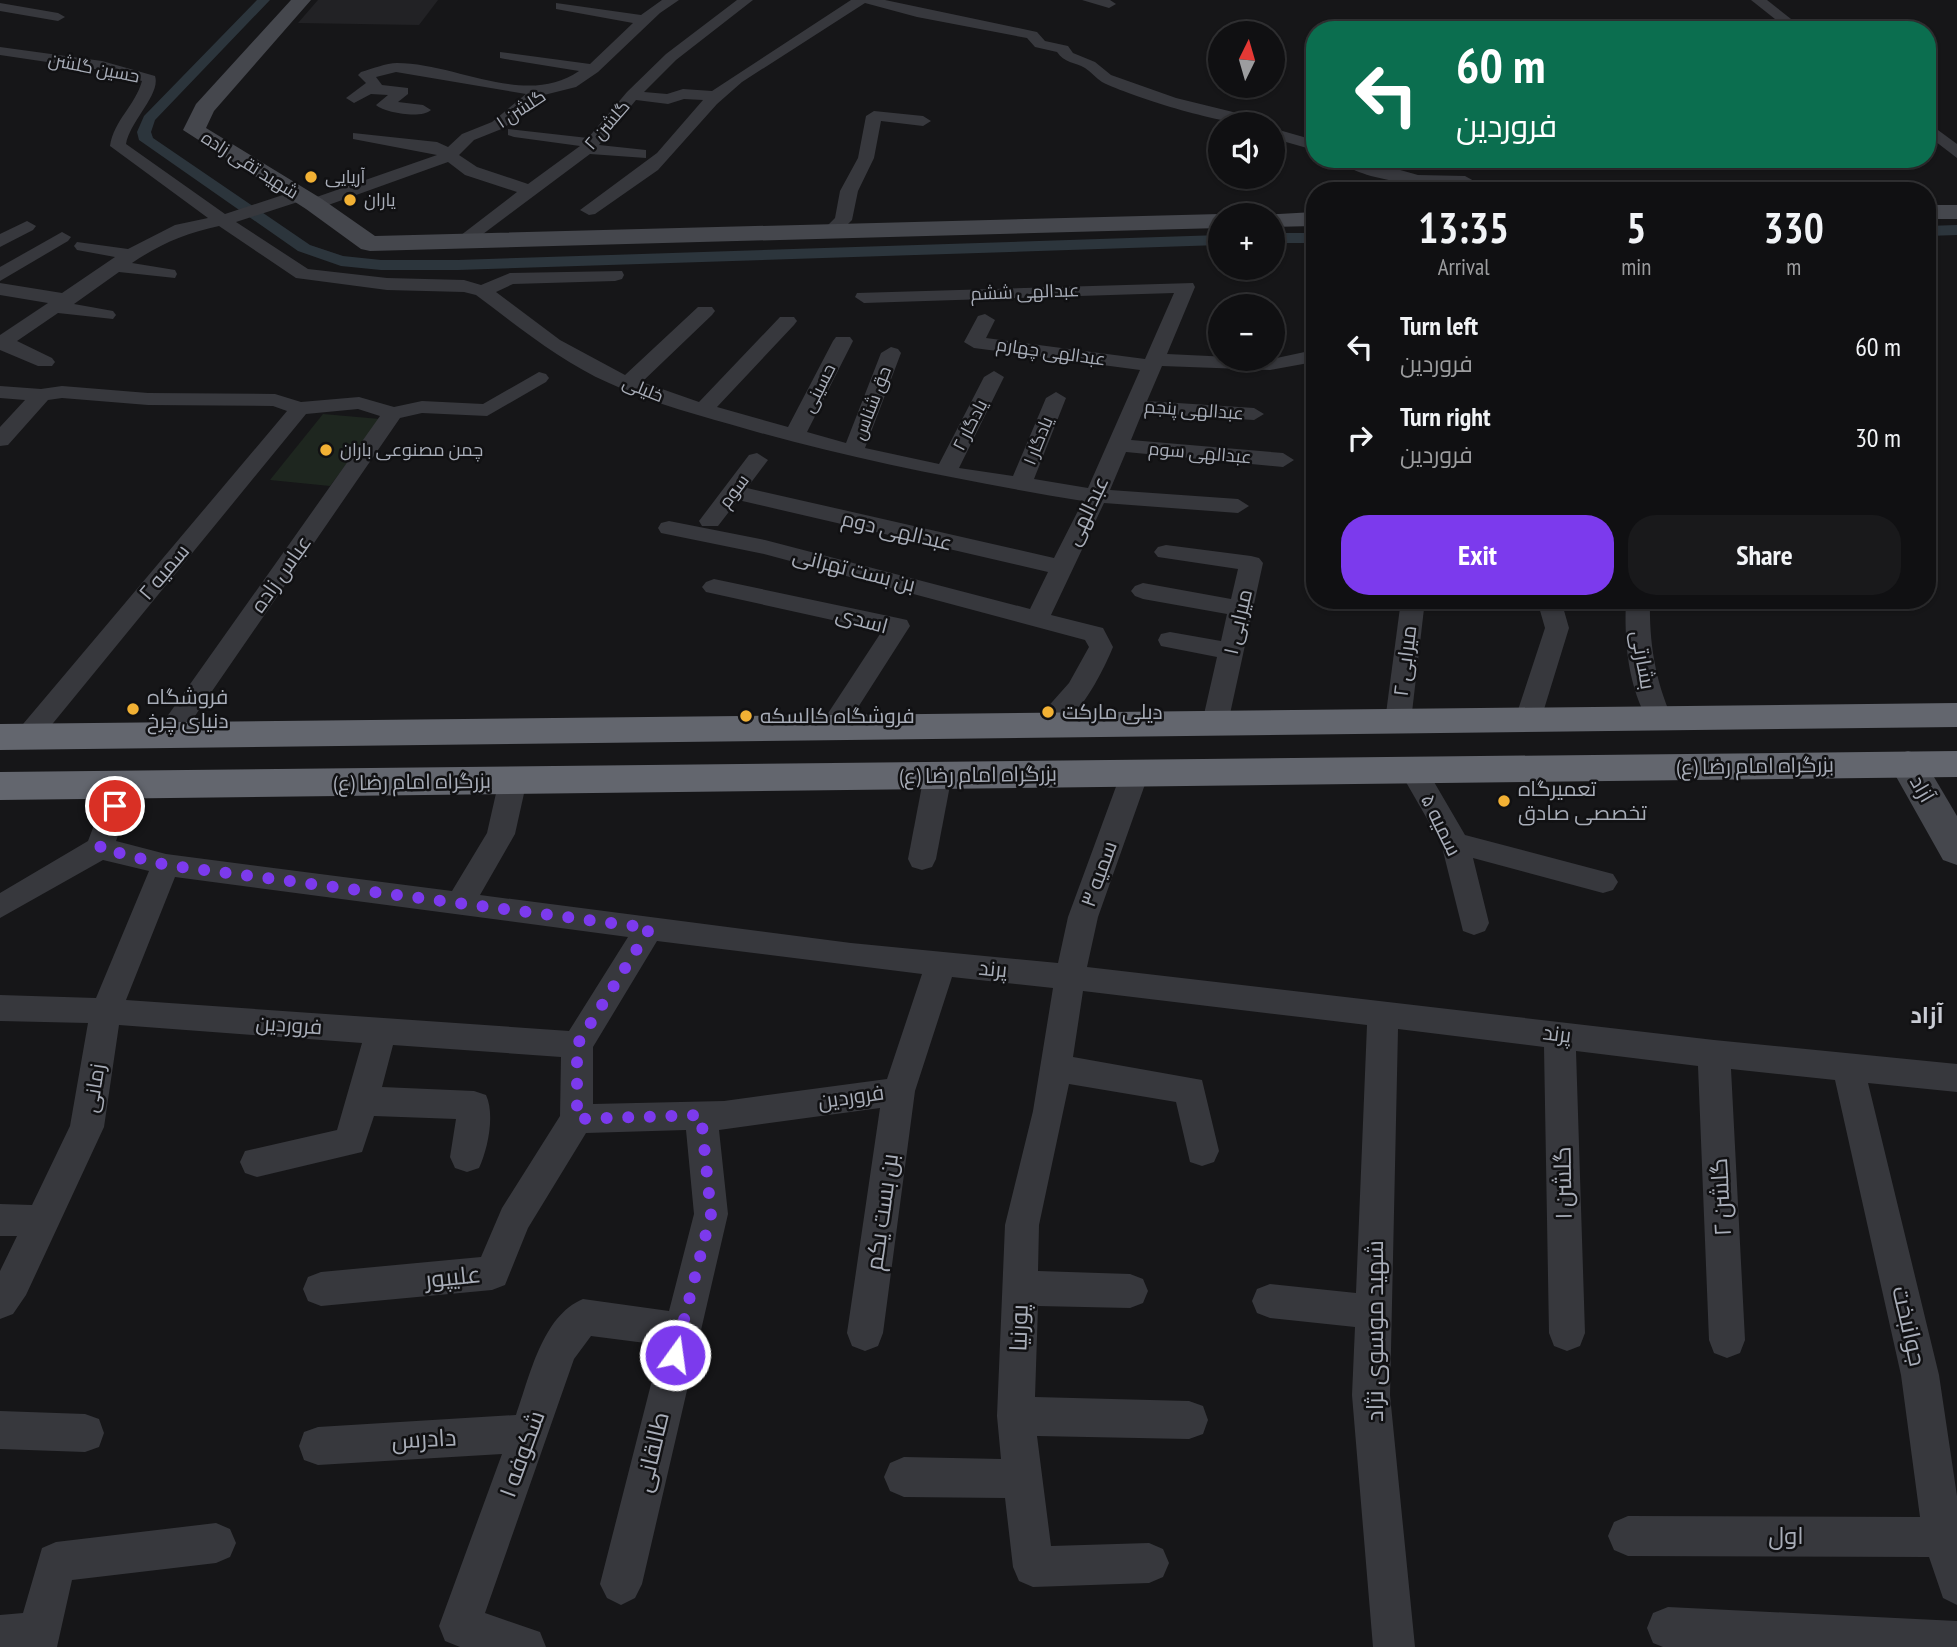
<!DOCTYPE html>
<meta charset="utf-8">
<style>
:root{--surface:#101012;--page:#19191b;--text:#f1f3f6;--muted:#9c9d9f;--line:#303032;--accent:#7c3aed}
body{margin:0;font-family:"PT Sans Narrow",Cairo,sans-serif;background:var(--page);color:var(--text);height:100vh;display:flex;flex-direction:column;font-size:26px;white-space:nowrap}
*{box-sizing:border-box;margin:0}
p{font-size:23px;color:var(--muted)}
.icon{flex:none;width:38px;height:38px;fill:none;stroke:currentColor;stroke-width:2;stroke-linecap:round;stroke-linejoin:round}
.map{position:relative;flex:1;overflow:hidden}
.drawer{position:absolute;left:1306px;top:182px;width:630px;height:427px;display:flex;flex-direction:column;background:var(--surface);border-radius:28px;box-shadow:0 2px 5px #0004,0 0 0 2px var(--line)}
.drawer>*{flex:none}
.hud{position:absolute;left:1306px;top:21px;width:630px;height:147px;border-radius:28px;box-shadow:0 2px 5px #0004,0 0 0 2px var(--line);background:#0b6e4f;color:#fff;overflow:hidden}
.needle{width:46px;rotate:5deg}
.buttons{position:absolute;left:1208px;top:21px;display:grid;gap:14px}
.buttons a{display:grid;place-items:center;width:77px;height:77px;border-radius:50%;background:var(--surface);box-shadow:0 2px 5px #0004,0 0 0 2px var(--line);font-size:35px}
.pin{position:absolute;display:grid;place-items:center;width:60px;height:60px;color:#fff;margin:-30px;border:4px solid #fff;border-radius:50%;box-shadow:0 2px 7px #0007}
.me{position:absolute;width:77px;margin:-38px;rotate:14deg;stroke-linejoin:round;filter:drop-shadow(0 0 5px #0008)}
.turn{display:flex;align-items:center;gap:24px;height:147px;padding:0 35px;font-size:32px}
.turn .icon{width:91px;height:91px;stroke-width:2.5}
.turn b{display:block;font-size:49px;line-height:60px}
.eta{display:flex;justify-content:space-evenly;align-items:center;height:119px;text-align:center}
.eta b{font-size:42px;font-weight:600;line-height:49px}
.action{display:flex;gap:14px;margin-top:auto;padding:14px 35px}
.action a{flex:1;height:80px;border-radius:28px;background:var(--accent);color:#fff;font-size:28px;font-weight:600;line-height:80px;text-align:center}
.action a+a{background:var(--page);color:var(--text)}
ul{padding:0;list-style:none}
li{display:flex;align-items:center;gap:21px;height:91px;padding:0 35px}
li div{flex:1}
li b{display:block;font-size:26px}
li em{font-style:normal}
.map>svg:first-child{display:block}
.built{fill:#222225}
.green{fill:#1e261f}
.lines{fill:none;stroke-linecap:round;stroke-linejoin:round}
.canal{fill:#2c353c;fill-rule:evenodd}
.street{fill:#37383d;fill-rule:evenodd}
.secondary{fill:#45474d;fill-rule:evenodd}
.highway{fill:#63666e;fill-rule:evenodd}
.route{stroke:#7c3aed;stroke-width:12;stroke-dasharray:0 21.6}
.poi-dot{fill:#f2b134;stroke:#111113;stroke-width:2.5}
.labels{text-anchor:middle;stroke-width:5;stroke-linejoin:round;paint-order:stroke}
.far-street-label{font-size:18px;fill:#a8adb8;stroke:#111113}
.far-poi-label{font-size:18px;fill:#a8adb8;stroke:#111113;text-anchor:start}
.street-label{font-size:21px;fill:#a8adb8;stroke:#111113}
.poi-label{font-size:21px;fill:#a8adb8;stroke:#111113;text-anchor:start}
.neighbourhood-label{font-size:23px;font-weight:bold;fill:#c9ccd4;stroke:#111113}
.near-street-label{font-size:24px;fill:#a8adb8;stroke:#111113}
</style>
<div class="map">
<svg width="1957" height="1647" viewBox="0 0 1957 1647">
<rect width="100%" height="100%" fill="#161618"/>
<polygon class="built" points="318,0 438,0 419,25 298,23"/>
<polygon class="green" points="323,414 380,419 330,486 270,480"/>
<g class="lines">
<g class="canal">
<polygon points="257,0 270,0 155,120 151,132 153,138 310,245 343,256 381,260 458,260 1220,235 1220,245 458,270 381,270 341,266 298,251 139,140 137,132 144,116"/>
<polygon points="1957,225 1957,235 1927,236 1927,226"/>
<rect x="1272" y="233" width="42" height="10"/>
</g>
<g class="street">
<path d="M662,0H679L660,13L598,72L576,87L544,95L504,128L474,140L459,155L477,167L528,184L580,146L514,137L508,135V129L588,138L627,92L666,54L737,0H753L676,60L644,92L667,94L683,89L712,91L851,0H885L1037,32L1045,41L1068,46L1073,53L1095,62L1111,75L1176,98L1233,112L1254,124C1223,125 1132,97 1102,82C1096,78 1091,72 1085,68C1075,62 1064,63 1057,52L1035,47L1027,38L917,17L865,3L742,82L717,104L658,170L595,214L589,215L580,210L657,153L703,100L684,99L668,104L636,100L599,145L646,150V158L590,154L467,246H455L452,242L517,192L465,175L448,162L320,208H308L305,204L308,200L437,155L353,139V133L437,142L448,147L462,134L492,122L526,94L396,72L376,77L382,85L408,88V94L398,102L423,105L431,110C422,119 385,113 376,105L388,95L371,94L354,103L346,98L366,83L358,75L361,72C372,69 386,63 397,63C456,63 526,108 579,71L505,59L500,58V52L590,64L633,23L556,9V3L641,15Z"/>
<polygon points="1082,0 1110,0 1116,4 1109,8"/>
<polygon points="1751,0 1767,0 1805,30 1789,30"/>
<polygon points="0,3 58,13 65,17 58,21 0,11"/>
<path d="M0,47L102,61L155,76C161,94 130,121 126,144L225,214L292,192H304L307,196L304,200L236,222L308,269L387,278L464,280L481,285L510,273L622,271L624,275L622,279L615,281L513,284L496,292L560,340L625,375L698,307H712L715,311L712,315L642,382L699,402L780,317H794L797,321L794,325L717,407L788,427L833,341L836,337H850L853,341L807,432L846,443L881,353L891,347L898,349L901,353L865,448L939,464L984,377L994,371L1004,377L959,468L1013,476L1046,398L1056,392L1066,398L1034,479L1088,488L1140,370L974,348L964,342L978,316L985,314L995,320L986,338L1145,359L1174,293L864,303L855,297L857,293L1193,283L1195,287L1167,354L1272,359L1314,350V362L1270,370L1162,366L1147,401L1254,408L1264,414L1254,420L1142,413L1131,440L1283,453L1294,460L1283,467L1126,452L1110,490L1238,499L1249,506L1238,513L1104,503L1051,615L1103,628L1113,647C1103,672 1069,741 1037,731L1033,725L1037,719L1069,683L1089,647L1085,640L764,554L661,533L658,528L661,523L669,521L765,540L1030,609L1048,572L738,500L718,526H702L699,521L749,455L757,453L768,460L747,488L1054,558L1083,501C970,482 860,461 750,430C702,416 654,404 609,383C560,361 519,327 476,295L464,292L387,290L296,278L219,226C186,233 160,244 132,263L175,270L177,274L175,278L119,272L74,304L113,311L116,315L113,319L58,313L17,341L52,358L55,362L52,366H38L0,350V335L48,303L0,295V283L62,293L115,257L77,250L74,246L77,242L128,249L175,225L208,218L110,146C114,120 135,106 142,81L101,70L0,55Z"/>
<polygon points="874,111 923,116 931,121 923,126 881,121 874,158 858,191 852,220 836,236 824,236 821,232 835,218 840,191 858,158 866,116"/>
<polygon points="1927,122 1957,144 1957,158 1927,135"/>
<polygon points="1272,128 1314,140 1314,150 1272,138"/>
<path d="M1338,159H1361L1418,175L1465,176L1474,181L1465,186C1434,186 1360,183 1338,159Z"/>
<polygon points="27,221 36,226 33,230 0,247 0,234"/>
<polygon points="62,232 71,237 68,241 0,281 0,267"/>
<polygon points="539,372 546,374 549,378 546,382 487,416 422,413 400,418 177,742 168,744 159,742 155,735 159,728 380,416 358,409 306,414 36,744 27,746 18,744 14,737 18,730 287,411 273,406 148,405 62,398 48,400 8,445 0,446 0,427 25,400 0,398 0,386 41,389 62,386 148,393 275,394 301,402 359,397 394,407 422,401 483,404"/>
<polygon points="1166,545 1251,556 1259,558 1263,563 1228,723 1224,729 1215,732 1206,729 1202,723 1217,657 1161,646 1158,640 1161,634 1170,632 1221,641 1227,614 1143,599 1135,596 1131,591 1135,586 1143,583 1231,599 1238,569 1158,557 1154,552 1158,547"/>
<polygon points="714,579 898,618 907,620 910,626 841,734 832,736 823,734 819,727 882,631 706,592 702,587 706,582"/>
<polygon points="1401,600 1425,600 1411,721 1407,727 1398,730 1389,727 1385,721"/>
<polygon points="1537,600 1561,600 1569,628 1541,719 1537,725 1528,728 1519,725 1515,719 1545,628"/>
<path d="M1626,600H1650C1649,642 1655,680 1672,718L1668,724L1659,727L1650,724C1628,688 1624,642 1626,600Z"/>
<polygon points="1413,760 1423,763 1465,835 1613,874 1618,882 1613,890 1603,893 1473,858 1489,923 1485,931 1474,935 1463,931 1441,843 1399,770 1403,763"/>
<path d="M1135,763L1145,766L1149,773L1098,917L1087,967L1714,1040L1957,1064V1092L1868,1083L1939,1375L1957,1496V1605L1943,1598L1929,1557L1628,1556L1614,1550L1608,1536L1614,1522L1628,1516L1920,1517L1901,1375L1835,1080L1731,1069L1745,1340L1740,1353L1727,1358L1714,1353L1709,1340L1698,1066L1576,1051L1585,1333L1580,1346L1567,1351L1554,1346L1549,1333L1544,1047L1398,1029L1390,1395L1415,1647H1373L1352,1395L1355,1327L1270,1318L1257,1313L1252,1301L1257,1289L1270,1284L1356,1293L1367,1025L1083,991L1073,1057L1202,1080L1219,1151L1214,1162L1202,1166L1190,1162L1176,1102L1069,1084L1039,1225L1038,1271L1130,1274L1143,1279L1148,1291L1143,1303L1130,1308L1038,1306L1035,1397L1189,1401L1203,1406L1208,1420L1203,1434L1189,1439L1037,1436L1051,1546L1149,1543L1163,1549L1169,1563L1163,1577L1149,1583L1033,1587L1019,1581L1013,1567L1005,1498L904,1497L890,1491L884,1477L890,1463L904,1457L1001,1459L997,1416L1005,1225L1033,1111L1053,988L952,977L915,1091L883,1333L878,1346L865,1351L852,1346L847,1333L880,1108L719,1130L728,1214L642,1584L635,1598L621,1605L607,1598L600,1584L661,1345L591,1336L574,1359L485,1613L540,1632L546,1647H460L445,1641L439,1626L502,1454L318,1465L304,1460L299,1446L304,1432L318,1427L516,1415C530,1376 542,1316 583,1299L669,1311L694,1214L686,1130L586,1133L528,1228L505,1285L492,1290L321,1306L308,1301L303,1289L308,1277L321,1272L481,1257L502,1208L560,1116L561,1057L393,1045L382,1087L474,1091L486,1095C495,1114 488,1149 479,1168L467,1172L455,1168L450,1157L456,1119L374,1116L362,1152L257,1177L245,1173L240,1162L245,1151L337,1130L362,1043L119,1025L104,1127L26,1295L13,1314L0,1319V1271L17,1236H0V1204L32,1205L70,1126L88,1023L0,1021V995L96,998L149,871L103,860L0,918V893L88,841L112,778L122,775L132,778L136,785L116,841L166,854L452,891L487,833L499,780L503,773L513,770L523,773L527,780L515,834L480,895L851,943L1058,963L1068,917L1121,773L1125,766ZM175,877L628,937L569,1031L126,1000ZM657,941L922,974L887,1079L724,1101L593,1104V1047Z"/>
<polygon points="938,765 948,768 952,775 936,859 932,867 922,870 912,867 908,859 924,775 928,768"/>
<polygon points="0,1411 85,1414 99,1419 104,1433 99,1447 85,1452 0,1449"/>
<polygon points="216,1523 230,1529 236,1543 230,1557 216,1563 72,1580 57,1647 0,1647 0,1615 23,1613 42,1548 56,1542"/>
<polygon points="1668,1607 1957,1621 1957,1647 1663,1647 1653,1643 1647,1628 1653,1613"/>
</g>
<g class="secondary">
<polygon points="291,0 311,0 214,111 206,128 322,199 375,236 1220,214 1226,215 1220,215 1220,228 370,251 361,249 306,209 183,130 196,104"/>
<rect x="1927" y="205" width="30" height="14"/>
<polygon points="1314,212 1314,226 1272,227 1272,215 1263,215"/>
<polygon points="1908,751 1921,755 1957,816 1957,865 1943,860 1889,764 1895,755"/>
</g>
<g class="highway">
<polygon points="1957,703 1957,727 0,750 0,724"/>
<polygon points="1957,751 1957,777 0,800 0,772"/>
</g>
</g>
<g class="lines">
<polyline class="route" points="115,806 100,848 166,865 650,928 577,1045 577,1119 701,1115 711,1214 675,1355"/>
</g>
<g class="poi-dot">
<circle cx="311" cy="177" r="7"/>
<circle cx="350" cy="200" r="7"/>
<circle cx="326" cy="450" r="7"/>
<circle cx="133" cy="709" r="7"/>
<circle cx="1048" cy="712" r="7"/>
<circle cx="746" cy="716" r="7"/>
<circle cx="1504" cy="801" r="7"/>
</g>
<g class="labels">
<g class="far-street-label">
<text transform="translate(94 68) rotate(11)" y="6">حسین گلشن</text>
<text transform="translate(521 109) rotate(-33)" y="6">گلشن ۱</text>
<text transform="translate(607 125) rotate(-49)" y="6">گلشن ۲</text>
<text transform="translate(250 165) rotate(32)" y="6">شهید تقی زاده</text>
<text transform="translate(1025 292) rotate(-2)" y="6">عبدالهی ششم</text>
<text transform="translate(1051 352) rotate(8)" y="6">عبدالهی چهارم</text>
<text transform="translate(819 388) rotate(-63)" y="6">حسینی</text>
<text transform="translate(643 389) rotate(22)" y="6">خلیلی</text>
<text transform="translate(872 403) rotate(-69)" y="6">حق شناس</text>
<text transform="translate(1194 410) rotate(4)" y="6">عبدالهی پنجم</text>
<text transform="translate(970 425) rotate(-63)" y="6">یادگار ۲</text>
<text transform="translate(1038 441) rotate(-68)" y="6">یادگار ۱</text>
<text transform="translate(1200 453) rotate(5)" y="6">عبدالهی سوم</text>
<text transform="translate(734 491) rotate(-53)" y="6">سوم</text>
</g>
<g class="far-poi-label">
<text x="325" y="183">آریایی</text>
<text x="364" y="206">یاران</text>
<text x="340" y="456">چمن مصنوعی باران</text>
</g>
<g class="street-label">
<text transform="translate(1087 511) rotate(-65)" y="7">عبدالهی</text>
<text transform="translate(897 531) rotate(13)" y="7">عبدالهی دوم</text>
<text transform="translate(854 570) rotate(14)" y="7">بن بست تهرانی</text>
<text transform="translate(164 572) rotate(-50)" y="7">سمیه ۲</text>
<text transform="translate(281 574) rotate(-55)" y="7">عباس زاده</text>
<text transform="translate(862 620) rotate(15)" y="7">اسدی</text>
<text transform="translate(1238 622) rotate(-77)" y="7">میرابی ۱</text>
<text transform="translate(1643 660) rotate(80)" y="7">بشارتی</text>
<text transform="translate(1405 661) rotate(-83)" y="7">میرابی ۲</text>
<text transform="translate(1755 766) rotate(-1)" y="7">بزرگراه امام رضا (ع)</text>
<text transform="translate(978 775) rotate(-1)" y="7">بزرگراه امام رضا (ع)</text>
<text transform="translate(412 782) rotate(-1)" y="7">بزرگراه امام رضا (ع)</text>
<text transform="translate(1922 789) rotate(60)" y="7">آزاد</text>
<text transform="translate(1441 825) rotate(64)" y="7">سمیه ۵</text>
<text transform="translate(1099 874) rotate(-70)" y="7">سمیه ۳</text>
<text transform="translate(993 969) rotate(5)" y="7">پرند</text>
<text transform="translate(289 1025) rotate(4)" y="7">فروردین</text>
<text transform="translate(1557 1034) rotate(7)" y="7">پرند</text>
<text transform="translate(94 1088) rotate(-81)" y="7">زمانی</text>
<text transform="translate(851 1097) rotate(-8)" y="7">فروردین</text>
</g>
<g class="poi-label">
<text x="147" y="704">فروشگاه<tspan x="147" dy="24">دنیای چرخ</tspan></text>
<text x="1062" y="719">دیلی مارکت</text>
<text x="760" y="723">فروشگاه کالسکه</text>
<text x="1518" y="796">تعمیرگاه<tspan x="1518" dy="24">تخصصی صادق</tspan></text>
</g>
<g class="neighbourhood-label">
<text x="1927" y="1023">آزاد</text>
</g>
<g class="near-street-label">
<text transform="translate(1563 1183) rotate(-91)" y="8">گلشن ۱</text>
<text transform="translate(1721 1197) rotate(-93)" y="8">گلشن ۲</text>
<text transform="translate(882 1212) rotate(-82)" y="8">بن بست یکم</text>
<text transform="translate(453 1277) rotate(-6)" y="8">علیپور</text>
<text transform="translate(1909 1326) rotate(77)" y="8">جوانبخت</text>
<text transform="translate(1019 1328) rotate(-88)" y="8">پورنیا</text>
<text transform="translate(1375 1331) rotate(-90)" y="8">شهید موسوی نژاد</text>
<text transform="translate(424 1439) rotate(-3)" y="8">دادرس</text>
<text transform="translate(652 1452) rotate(-77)" y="8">طالقانی</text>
<text transform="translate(522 1454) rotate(-70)" y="8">شکوفه ۱</text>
<text x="1786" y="1544">اول</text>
</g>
</g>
</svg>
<div class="buttons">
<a><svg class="needle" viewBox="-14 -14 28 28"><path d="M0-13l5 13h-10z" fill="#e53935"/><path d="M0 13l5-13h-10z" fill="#9c9d9f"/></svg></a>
<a><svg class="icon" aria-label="sound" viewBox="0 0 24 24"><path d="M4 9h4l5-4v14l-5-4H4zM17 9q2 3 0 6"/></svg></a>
<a>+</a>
<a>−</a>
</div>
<div class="pin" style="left:115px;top:806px;background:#d93025"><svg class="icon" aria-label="arrive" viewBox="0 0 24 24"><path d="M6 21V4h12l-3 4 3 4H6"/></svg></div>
<svg class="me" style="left:675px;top:1355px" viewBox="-20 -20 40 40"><circle r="17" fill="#7c3aed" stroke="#fff" stroke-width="3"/><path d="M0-11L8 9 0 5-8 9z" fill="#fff"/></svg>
<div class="hud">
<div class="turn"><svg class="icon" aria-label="left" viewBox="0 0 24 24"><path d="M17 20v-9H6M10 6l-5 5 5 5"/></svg><div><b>60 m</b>فروردین</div></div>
</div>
<section class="drawer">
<div class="eta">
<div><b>13:35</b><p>Arrival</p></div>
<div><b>5</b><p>min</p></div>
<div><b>330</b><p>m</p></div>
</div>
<ul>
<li><svg class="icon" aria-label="left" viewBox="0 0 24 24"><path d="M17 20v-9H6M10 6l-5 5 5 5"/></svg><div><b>Turn left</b><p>فروردین</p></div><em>60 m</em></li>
<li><svg class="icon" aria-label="right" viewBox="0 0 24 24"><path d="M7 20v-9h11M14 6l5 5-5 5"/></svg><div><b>Turn right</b><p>فروردین</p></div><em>30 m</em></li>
</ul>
<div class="action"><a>Exit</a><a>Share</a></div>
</section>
</div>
